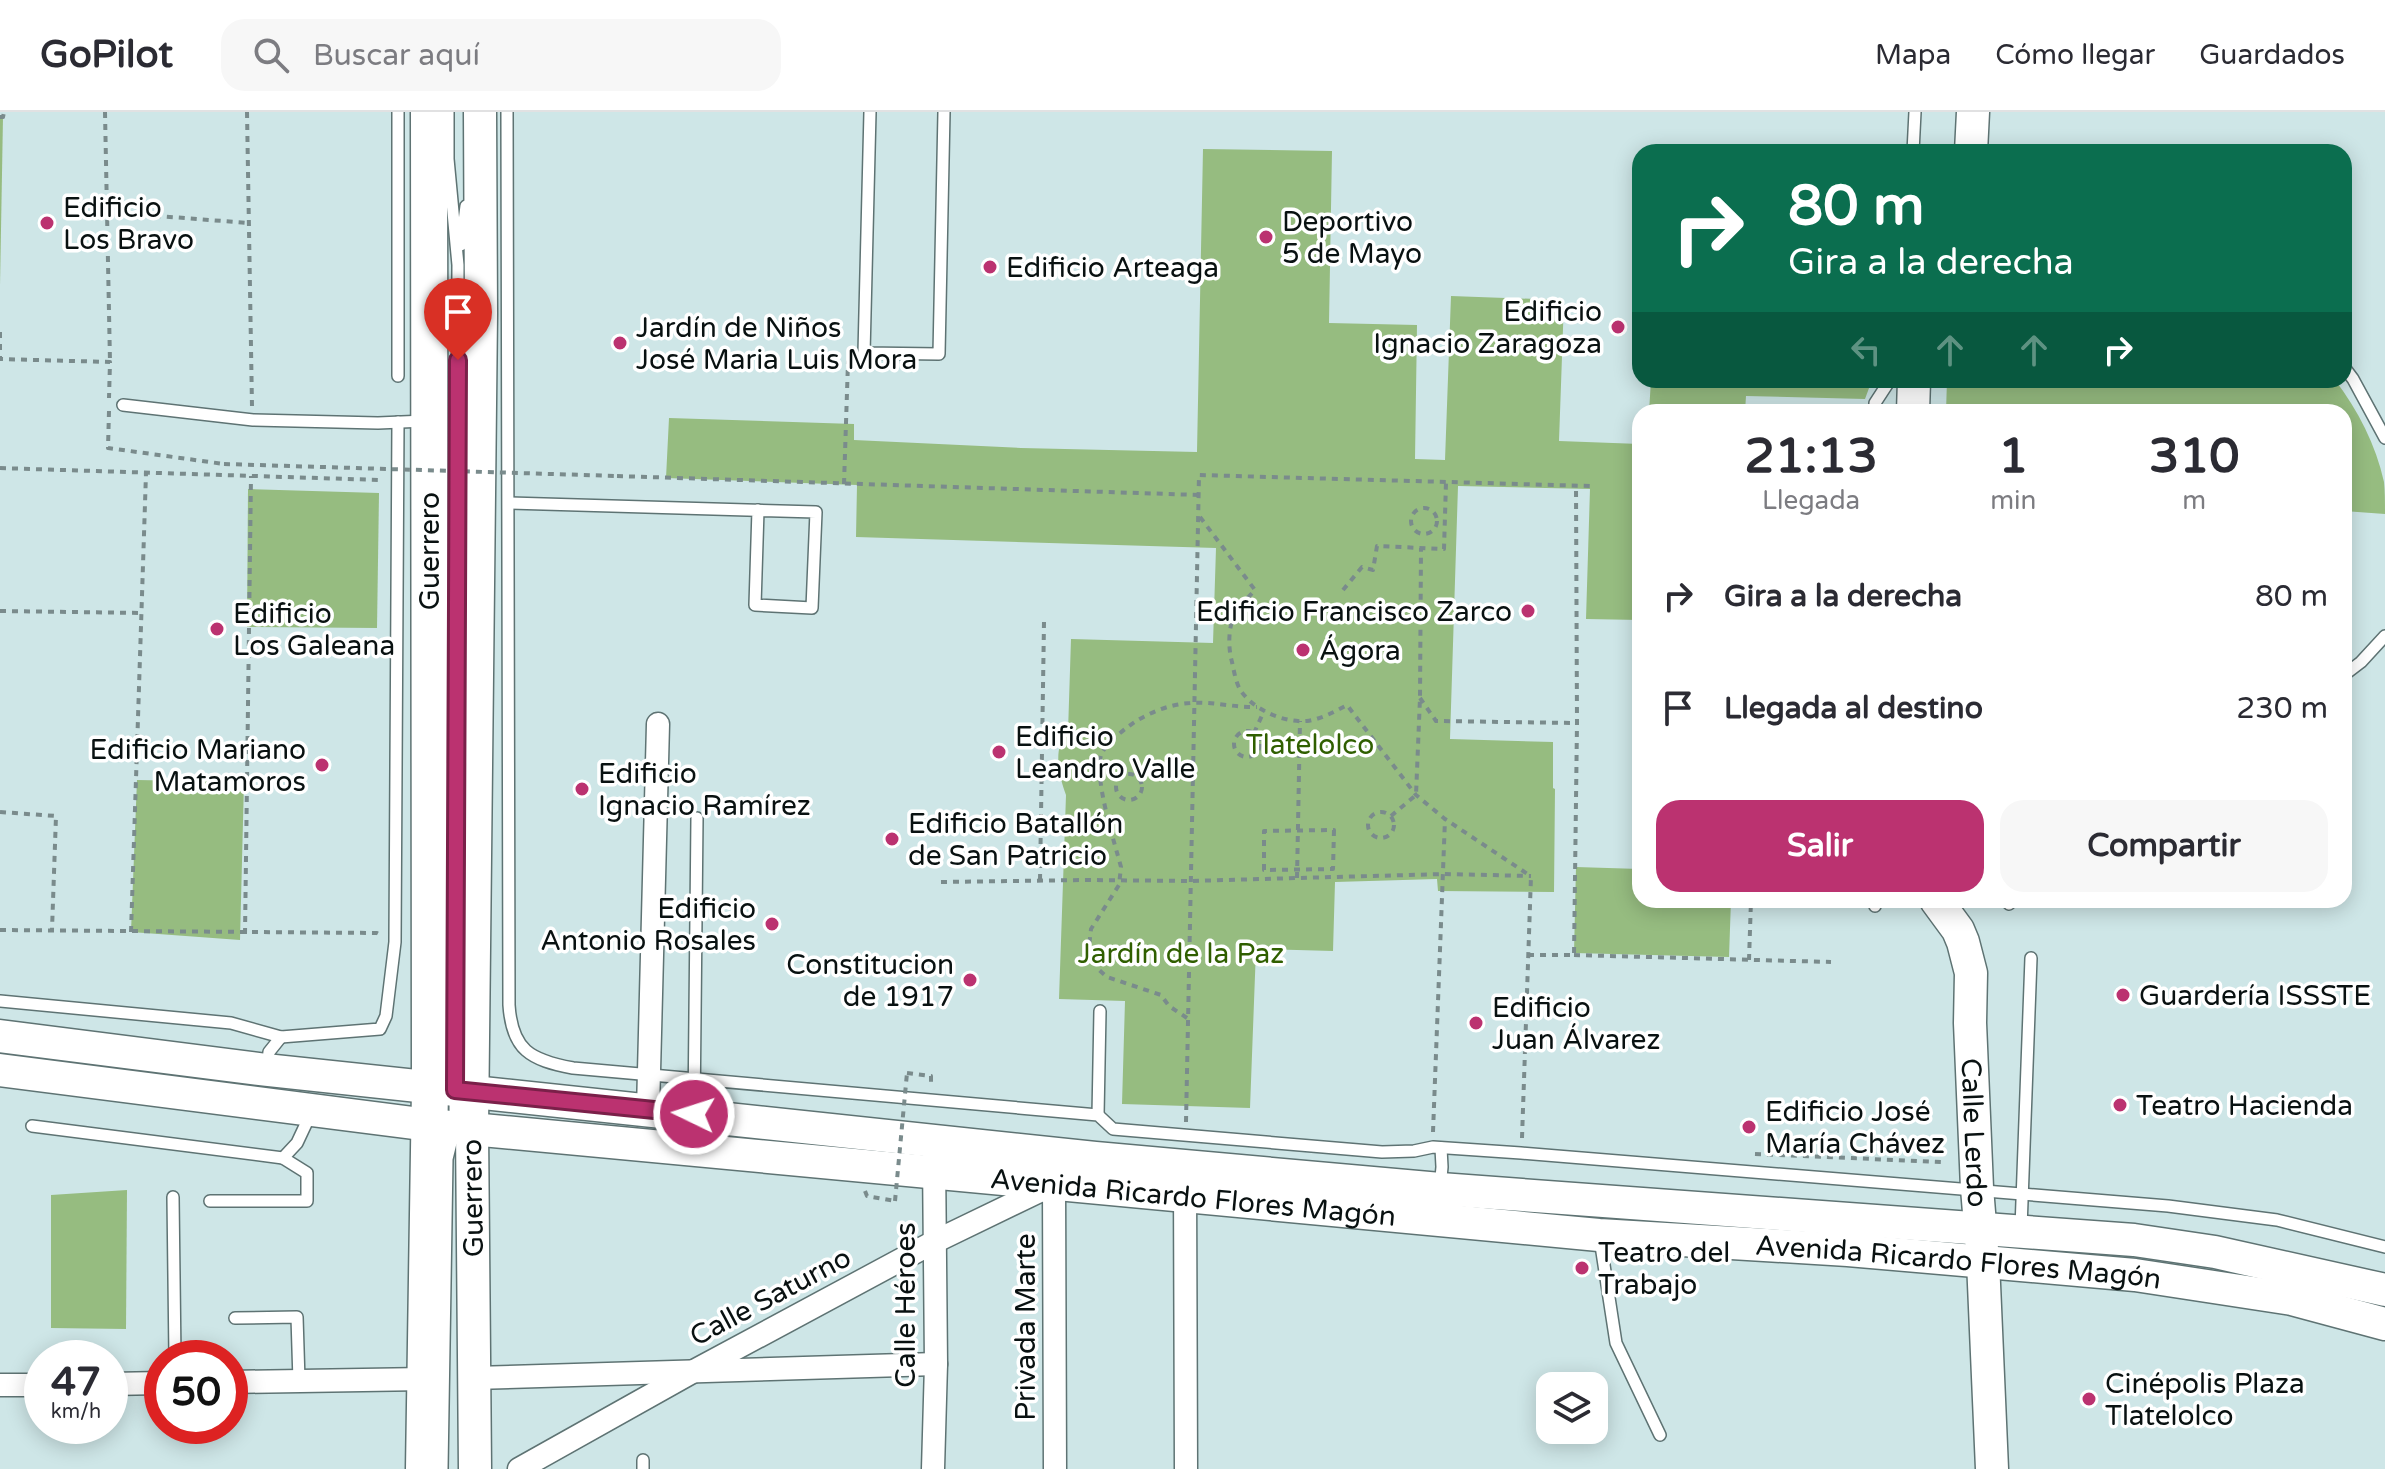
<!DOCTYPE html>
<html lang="es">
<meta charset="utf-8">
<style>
:root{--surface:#fff;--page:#f7f7f7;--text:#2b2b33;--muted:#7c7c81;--line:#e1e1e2;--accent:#bb3270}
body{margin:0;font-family:"Varela Round",sans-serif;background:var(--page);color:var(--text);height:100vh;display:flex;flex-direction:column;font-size:30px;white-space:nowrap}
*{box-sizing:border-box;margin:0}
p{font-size:26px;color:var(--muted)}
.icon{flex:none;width:44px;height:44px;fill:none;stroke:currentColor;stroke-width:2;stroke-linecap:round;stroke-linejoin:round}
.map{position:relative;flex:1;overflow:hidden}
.sheet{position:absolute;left:1632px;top:292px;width:720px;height:504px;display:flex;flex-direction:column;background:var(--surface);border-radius:24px;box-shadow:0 4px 20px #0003}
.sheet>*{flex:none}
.top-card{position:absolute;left:1632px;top:32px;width:720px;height:244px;border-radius:24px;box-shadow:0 4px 20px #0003;background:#0b6e4f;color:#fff;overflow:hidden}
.controls{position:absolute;left:1536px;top:1260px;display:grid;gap:16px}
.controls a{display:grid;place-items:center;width:72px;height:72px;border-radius:16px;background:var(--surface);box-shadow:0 4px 20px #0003;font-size:40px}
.speed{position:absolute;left:24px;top:1228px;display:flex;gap:16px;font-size:40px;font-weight:700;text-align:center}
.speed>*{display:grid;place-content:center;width:104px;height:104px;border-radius:50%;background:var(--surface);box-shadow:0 4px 20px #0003;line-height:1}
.speed small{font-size:20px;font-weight:400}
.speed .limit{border:12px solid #d22;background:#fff;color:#111}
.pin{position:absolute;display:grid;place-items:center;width:68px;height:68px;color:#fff;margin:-82px -34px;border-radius:50% 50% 50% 0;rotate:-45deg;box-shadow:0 0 8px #0007}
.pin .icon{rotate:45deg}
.me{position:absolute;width:88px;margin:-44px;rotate:274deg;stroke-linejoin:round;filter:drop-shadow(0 0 6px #0008)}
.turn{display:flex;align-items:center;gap:28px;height:168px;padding:0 24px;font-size:36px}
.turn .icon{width:104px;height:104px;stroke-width:2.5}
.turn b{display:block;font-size:56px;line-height:68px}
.lanes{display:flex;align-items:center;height:76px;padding:0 24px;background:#0003;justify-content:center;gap:40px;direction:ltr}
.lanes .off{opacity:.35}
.eta{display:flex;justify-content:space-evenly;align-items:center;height:136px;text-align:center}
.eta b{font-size:48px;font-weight:700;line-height:56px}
.cta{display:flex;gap:16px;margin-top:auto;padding:16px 24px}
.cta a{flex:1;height:92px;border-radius:24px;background:var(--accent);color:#fff;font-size:32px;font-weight:700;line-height:92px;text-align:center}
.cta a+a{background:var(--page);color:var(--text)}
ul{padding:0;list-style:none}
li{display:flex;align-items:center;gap:24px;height:112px;padding:0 24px}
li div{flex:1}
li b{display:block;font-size:30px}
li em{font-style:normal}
header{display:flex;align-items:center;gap:48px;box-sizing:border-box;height:112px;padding:0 40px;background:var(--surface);border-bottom:2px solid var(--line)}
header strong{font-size:38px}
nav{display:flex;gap:44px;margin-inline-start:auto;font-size:28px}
.search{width:560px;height:72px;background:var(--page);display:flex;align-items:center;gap:20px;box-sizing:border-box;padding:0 28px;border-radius:24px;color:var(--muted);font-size:30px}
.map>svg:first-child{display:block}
.green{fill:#96bc80}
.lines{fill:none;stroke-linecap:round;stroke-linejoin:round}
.lane-casing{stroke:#5e7373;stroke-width:14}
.street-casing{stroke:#5e7373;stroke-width:25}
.secondary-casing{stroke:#5e7373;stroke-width:35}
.primary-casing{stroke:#5e7373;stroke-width:39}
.path{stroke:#7a8b8c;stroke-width:4;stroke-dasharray:6 6;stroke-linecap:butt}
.lane{stroke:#fff;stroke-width:11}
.street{stroke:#fff;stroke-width:22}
.secondary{stroke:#fff;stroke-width:32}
.primary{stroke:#fff;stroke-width:36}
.path-bridge{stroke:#7a8b8c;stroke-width:4;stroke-dasharray:6 6;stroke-linecap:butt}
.route-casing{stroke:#7a2049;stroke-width:20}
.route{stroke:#bb3270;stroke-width:14}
.poi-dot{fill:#bb3270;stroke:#fff;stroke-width:3}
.labels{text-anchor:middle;stroke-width:7;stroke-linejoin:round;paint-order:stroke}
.poi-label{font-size:28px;fill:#091111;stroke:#fff;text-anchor:start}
.street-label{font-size:28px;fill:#091111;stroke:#fff}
.park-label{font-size:28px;fill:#305f00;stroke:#fff}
</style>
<header>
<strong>GoPilot</strong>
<div class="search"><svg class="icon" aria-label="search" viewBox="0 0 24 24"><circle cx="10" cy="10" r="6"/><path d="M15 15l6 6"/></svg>Buscar aquí</div>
<nav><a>Mapa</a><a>Cómo llegar</a><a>Guardados</a></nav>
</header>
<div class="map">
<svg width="2385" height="1357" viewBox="0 0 2385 1357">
<rect width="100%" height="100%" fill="#cee6e7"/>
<g class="green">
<polygon points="0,5 3,5 0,174"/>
<path d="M1203,37L1332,39L1329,211L1417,213L1415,347L1445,348L1451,184L1564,188L1559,329L1640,332V508L1586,507L1590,377L1458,374L1450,627L1553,630V676L1555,677L1554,780L1438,779L1437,767L1335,770L1333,839L1256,837L1250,996L1122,992L1125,889L1059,887L1066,683C1059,664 1052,635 1068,620L1071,527L1213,531L1216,436L856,425L857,373L666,366L669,306L854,312V328L1021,336L1197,340Z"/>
<polygon points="1651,268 1872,268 1865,287 1746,284 1745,300 1649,300"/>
<path d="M1947,268H2335C2358,298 2376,333 2384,370C2385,380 2385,392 2385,402L2344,399V300H1946Z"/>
<polygon points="248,377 379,381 377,516 247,515"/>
<polygon points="137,668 244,670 240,828 131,820"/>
<polygon points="1576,755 1640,757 1640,788 1731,788 1729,845 1574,841"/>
<polygon points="127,1078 126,1217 51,1216 51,1083"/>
</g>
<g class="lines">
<g class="lane-casing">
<g id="lane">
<path d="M507,0L509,893C512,938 530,948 573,956L1098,1003L1113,1017L1382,1040L1414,1039L1433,1035L1521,1041L2168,1094L2277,1108L2385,1135"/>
<polyline points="870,0 864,241 939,242 944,0"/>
<polyline points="1913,40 1915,0"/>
<polyline points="461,133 466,94"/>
<polyline points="2344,255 2353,267 2385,326"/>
<polyline points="398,264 398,0"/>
<polyline points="123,293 253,308 378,311 425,309"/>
<polyline points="1875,300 1875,291 1890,268"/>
<polyline points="510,391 816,400 812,496 755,493 758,398"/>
<polyline points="2344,563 2361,550 2385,524"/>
<polyline points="1875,788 1875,794"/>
<polyline points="2006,788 2009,792"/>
<polyline points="0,889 231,911 281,925 380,917 386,904 395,830 398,310"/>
<polyline points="267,957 269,940 281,925"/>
<polyline points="694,1001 697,706"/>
<polyline points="1098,1003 1100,899"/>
<polyline points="32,1014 283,1046 297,1031 312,999"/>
<polyline points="1440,1076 1442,1055 1441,1036"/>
<polyline points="173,1085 175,1246"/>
<polyline points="210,1089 307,1089 307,1061 283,1046"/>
<polyline points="2021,1116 2031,846"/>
<polyline points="1600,1127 1616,1231 1660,1323"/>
<polyline points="235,1206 297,1205 299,1269"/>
<polyline points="442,1357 447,1047 455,1015 458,153 448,47 448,0"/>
<polyline points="643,1357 643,1348"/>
</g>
</g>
<g class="street-casing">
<g id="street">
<polyline points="648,998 658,612"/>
<polyline points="1185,1070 1186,1357"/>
<polyline points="474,1266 936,1252"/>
<polyline points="230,1270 425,1267"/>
<polyline points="110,1272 162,1271"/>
<polyline points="0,1273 42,1273"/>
<polyline points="519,1357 694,1259 934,1130 1054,1072 1055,1357"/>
<polyline points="933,1357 936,1252 934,1046"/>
</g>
</g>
<g class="secondary-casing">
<g id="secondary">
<polyline points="1971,40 1973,0"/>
<polyline points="1913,300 1914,268"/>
<path id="s1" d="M1936,788L1958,818L1963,830L1971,861L1970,911L1977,1076L1983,1149L1992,1357"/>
<polyline points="0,924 267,958 1095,1046 1440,1077 2134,1128 2215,1140 2385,1178"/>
<path id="s2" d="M0,958L429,1013L1599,1123L1848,1138L2135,1163L2292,1187L2385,1212"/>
<polyline points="475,1357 472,1017 481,201 480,0"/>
</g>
</g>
<g class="primary-casing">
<polyline id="primary" points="424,1357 430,975 429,0"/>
</g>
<g class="path">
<polyline points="105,0 110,250"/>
<polyline points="247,0 252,294"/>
<polyline points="0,5 3,5 4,0"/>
<polyline points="107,100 248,111"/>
<polyline points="0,220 0,247 110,250 109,286"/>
<polyline points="109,299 108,336 224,352"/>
<polyline points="1765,300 1765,291"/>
<polyline points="0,356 381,368"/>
<polyline points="617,364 1199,383"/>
<polyline points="844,372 848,250 851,248"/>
<circle cx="1424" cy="409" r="13"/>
<path d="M1200,405L1255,478C1249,485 1239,493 1235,502C1228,515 1228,536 1232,550C1234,559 1236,572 1241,579C1254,598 1284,611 1307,609C1321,607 1334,600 1347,593L1416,683L1445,707L1529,763"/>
<polyline points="1343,478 1362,455 1373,458 1377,434 1444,437 1446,370"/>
<polyline points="0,499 142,501"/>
<polyline points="1420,586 1436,609 1577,611"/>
<circle cx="1247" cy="632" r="13"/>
<polyline points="1254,621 1264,599"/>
<circle cx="1129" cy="675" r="13"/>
<polyline points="0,700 56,704 52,818"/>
<circle cx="1381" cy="713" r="13"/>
<polyline points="1391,704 1416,683 1420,586 1421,436"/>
<polygon points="1334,718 1333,757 1264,758 1264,719"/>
<polyline points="1297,766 1300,609"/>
<polyline points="1040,768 1044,510"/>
<polyline points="941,770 1086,768 1190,769 1444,762 1531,764"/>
<polyline points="0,818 377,821 381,823"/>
<polyline points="131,820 146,361"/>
<polyline points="245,822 251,364"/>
<polyline points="1528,843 1574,843 1577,611 1576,374"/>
<polyline points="1574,843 1831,850"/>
<polyline points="1749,848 1751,788"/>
<path d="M1187,906L1169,894L1161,883L1107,865L1097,856L1089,835L1091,817L1119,773L1121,755C1115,732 1092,661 1102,641C1107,630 1128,614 1138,608C1153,599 1172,592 1190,591C1213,589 1235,596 1257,595"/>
<polyline points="907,961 931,964 931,973"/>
<polyline points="1186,1010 1199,363 1590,374"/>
<polyline points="1433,1020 1445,707"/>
<polyline points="1522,1026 1531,764"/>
<polyline points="1755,1042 1942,1050"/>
<polyline points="865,1079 867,1084 895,1089"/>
</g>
<use href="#lane" class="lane"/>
<use href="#street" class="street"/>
<use href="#secondary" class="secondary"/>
<use href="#primary" class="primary"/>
<g class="path-bridge">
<polyline points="224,352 617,364"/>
<polyline points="895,1089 907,961"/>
</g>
</g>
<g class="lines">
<g class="route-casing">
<polyline id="route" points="458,248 455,978 694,1002"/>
</g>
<use href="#route" class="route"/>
</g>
<g class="poi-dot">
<circle cx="47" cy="111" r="8"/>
<circle cx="1266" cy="125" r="8"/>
<circle cx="990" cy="155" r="8"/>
<circle cx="1618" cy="215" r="8"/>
<circle cx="620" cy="231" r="8"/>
<circle cx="1528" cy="499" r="8"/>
<circle cx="217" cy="517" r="8"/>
<circle cx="1303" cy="538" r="8"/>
<circle cx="999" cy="640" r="8"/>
<circle cx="322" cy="653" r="8"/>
<circle cx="582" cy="677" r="8"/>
<circle cx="892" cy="727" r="8"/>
<circle cx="772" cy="812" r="8"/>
<circle cx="970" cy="868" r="8"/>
<circle cx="2123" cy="883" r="8"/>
<circle cx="1476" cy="911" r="8"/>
<circle cx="2120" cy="993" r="8"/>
<circle cx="1749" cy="1015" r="8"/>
<circle cx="1582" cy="1156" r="8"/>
<circle cx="2089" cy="1287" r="8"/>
</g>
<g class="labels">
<g class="poi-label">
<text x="63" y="105">Edificio<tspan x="63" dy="32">Los Bravo</tspan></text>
<text x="1282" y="119">Deportivo<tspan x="1282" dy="32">5 de Mayo</tspan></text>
<text x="1006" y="165">Edificio Arteaga</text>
<text x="1602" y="209" text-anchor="end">Edificio<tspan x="1602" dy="32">Ignacio Zaragoza</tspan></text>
<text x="636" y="225">Jardín de Niños<tspan x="636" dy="32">José Maria Luis Mora</tspan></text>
<text x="1512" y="509" text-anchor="end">Edificio Francisco Zarco</text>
<text x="233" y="511">Edificio<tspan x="233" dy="32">Los Galeana</tspan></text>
<text x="1319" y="548">Ágora</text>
<text x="1015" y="634">Edificio<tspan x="1015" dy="32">Leandro Valle</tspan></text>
<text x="306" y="647" text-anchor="end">Edificio Mariano<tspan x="306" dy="32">Matamoros</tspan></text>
<text x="598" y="671">Edificio<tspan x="598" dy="32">Ignacio Ramírez</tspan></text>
<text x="908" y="721">Edificio Batallón<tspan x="908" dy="32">de San Patricio</tspan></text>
<text x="756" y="806" text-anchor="end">Edificio<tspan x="756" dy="32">Antonio Rosales</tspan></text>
<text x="954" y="862" text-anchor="end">Constitucion<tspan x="954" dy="32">de 1917</tspan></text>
<text x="2139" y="893">Guardería ISSSTE</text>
<text x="1492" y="905">Edificio<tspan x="1492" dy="32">Juan Álvarez</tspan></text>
<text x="2136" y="1003">Teatro Hacienda</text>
<text x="1765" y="1009">Edificio José<tspan x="1765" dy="32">María Chávez</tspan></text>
<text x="1598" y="1150">Teatro del<tspan x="1598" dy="32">Trabajo</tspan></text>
<text x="2105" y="1281">Cinépolis Plaza<tspan x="2105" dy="32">Tlatelolco</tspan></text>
</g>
<g class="street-label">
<text transform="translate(429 439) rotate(-90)" y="10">Guerrero</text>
<text dy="10" stroke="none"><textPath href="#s1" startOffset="242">Calle Lerdo</textPath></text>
<text dy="10" stroke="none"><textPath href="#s2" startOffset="1200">Avenida Ricardo Flores Magón</textPath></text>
<text transform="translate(472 1086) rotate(-91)" y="10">Guerrero</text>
<text dy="10" stroke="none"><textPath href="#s2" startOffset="1968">Avenida Ricardo Flores Magón</textPath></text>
<text transform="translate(770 1184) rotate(-28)" y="10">Calle Saturno</text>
<text transform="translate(905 1193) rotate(-90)" y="10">Calle Héroes</text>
<text transform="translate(1025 1215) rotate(-90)" y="10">Privada Marte</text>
</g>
<g class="park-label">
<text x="1310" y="642">Tlatelolco</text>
<text x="1181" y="851">Jardín de la Paz</text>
</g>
</g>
</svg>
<div class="controls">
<a><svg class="icon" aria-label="layers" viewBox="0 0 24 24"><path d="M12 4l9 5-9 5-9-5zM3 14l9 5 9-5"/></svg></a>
</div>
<div class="speed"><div>47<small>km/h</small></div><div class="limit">50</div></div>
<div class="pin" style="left:458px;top:248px;background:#d93025"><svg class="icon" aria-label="arrive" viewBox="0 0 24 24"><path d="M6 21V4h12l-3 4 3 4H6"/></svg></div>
<svg class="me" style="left:694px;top:1002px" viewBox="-20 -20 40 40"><circle r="17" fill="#bb3270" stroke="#fff" stroke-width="3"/><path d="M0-11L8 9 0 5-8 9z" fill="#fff"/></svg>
<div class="top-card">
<div class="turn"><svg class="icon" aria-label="right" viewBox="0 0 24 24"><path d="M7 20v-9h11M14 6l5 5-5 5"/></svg><div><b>80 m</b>Gira a la derecha</div></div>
<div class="lanes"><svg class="icon off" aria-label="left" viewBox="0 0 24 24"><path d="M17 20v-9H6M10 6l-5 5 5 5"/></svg><svg class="icon off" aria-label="ahead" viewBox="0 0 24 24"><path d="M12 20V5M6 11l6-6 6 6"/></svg><svg class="icon off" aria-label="ahead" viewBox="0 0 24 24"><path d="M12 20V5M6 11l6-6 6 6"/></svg><svg class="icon" aria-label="right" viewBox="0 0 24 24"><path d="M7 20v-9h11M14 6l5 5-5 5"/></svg></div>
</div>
<section class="sheet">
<div class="eta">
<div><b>21:13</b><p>Llegada</p></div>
<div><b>1</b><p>min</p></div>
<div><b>310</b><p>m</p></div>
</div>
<ul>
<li><svg class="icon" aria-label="right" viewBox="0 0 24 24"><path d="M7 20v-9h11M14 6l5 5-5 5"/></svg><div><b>Gira a la derecha</b></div><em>80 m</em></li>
<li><svg class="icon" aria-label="arrive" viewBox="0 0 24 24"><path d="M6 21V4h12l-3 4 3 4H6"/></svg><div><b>Llegada al destino</b></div><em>230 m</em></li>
</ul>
<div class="cta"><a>Salir</a><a>Compartir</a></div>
</section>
</div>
